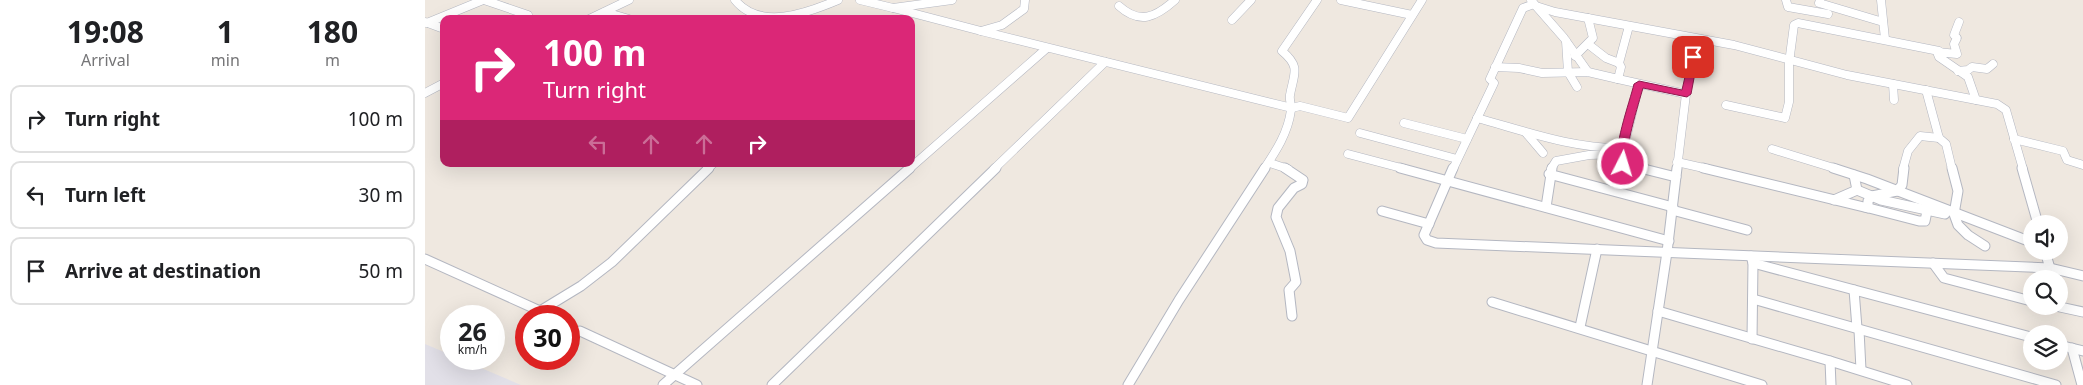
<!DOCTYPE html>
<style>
:root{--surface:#fff;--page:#f6f6f6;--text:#202124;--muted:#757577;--line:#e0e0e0}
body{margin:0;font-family:"Noto Sans",sans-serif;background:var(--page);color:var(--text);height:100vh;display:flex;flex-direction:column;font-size:19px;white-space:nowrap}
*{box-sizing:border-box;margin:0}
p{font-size:16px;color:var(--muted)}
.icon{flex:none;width:28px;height:28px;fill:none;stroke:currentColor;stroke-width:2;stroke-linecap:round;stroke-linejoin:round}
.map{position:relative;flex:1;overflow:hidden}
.details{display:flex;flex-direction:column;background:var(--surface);width:425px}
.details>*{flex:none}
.hud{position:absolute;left:15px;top:15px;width:475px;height:152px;border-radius:10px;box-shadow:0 5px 20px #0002;background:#db2777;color:#fff;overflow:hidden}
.tools{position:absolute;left:1598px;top:215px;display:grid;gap:10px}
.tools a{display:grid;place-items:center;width:45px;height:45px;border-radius:50%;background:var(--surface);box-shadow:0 5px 20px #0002;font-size:25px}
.speed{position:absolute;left:15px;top:305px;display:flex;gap:10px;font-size:25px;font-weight:700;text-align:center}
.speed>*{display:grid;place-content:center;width:65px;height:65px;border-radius:50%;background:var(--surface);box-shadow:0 5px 20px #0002;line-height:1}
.speed small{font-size:12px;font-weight:400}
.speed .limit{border:8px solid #d22;background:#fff;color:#111}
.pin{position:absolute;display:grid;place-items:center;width:42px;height:42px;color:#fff;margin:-21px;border-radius:10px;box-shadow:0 2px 8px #0006}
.me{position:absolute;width:55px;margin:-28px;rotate:5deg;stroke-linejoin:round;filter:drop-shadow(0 0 4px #0008)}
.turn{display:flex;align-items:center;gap:18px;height:105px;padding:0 20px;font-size:22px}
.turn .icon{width:65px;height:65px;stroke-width:2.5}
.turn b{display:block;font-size:35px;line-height:42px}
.lanes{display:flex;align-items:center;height:48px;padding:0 20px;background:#0003;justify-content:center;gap:25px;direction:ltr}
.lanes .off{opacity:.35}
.eta{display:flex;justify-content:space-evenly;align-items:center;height:85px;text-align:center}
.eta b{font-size:30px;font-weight:700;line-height:35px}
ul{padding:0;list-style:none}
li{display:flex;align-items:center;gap:15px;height:68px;margin:0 10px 8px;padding:0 10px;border:2px solid var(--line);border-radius:10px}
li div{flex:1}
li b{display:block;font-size:19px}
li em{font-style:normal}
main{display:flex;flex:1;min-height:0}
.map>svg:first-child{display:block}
.industrial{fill:#e2e0e8}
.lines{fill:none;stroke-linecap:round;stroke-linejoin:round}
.minor-far1-casing{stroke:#b4b7c1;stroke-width:9}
.minor-casing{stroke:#b4b7c1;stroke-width:11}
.minor-far1{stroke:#fff;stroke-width:8}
.minor{stroke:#fff;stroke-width:9}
.route{fill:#db2777;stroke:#8e194d}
</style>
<main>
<section class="details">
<div class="eta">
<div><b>19:08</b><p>Arrival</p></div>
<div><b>1</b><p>min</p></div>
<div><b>180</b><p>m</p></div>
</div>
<ul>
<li><svg class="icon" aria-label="right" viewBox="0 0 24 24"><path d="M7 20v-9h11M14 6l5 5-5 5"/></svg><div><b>Turn right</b></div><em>100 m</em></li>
<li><svg class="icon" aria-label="left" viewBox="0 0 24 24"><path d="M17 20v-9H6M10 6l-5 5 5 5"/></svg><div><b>Turn left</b></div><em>30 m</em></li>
<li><svg class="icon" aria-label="arrive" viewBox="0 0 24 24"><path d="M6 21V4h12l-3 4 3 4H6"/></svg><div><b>Arrive at destination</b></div><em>50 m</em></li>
</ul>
</section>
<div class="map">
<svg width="1658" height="385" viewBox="0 0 1658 385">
<rect width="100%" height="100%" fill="#efe8e0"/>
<polygon class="industrial" points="0,344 26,355 26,359 35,359 96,385 0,385"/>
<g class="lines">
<g class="minor-far1-casing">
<g id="minor-far1">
<polyline points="59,0 103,15"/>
<path d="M310,0C335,31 382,13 413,0"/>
<polyline points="435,0 468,8 527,0"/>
<polyline points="916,0 987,15"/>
<polyline points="1106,0 1111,6 1130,12 1309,45 1422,75 1572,104 1581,110 1598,169"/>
<polyline points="1361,0 1363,7 1403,14"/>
<polyline points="1395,0 1394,3 1458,22"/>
<polyline points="1456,0 1460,39"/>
<path d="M694,6C715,25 731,17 750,0"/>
<polyline points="1111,6 1139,38 1163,72"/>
<polyline points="468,8 556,31 577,25 599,9 600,0"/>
<polyline points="180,12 204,19"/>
<polyline points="164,19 204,0"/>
<polyline points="807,20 826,0"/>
<polyline points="0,22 19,29"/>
<polyline points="1534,22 1529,35 1532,38 1529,44 1532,54 1512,52 1514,57 1543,77 1551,100"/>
<polyline points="2,23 58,0"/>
<polyline points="556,31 867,108 875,106 923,118 997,0"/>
<polyline points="1141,41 1143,72 1152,87"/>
<polyline points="1163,44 1181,58 1194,63"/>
<polyline points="1150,56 1168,38 1163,18"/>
<polyline points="1070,67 1094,68 1117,73 1163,72 1193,79 1196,67 1194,63 1204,26"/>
<polyline points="1533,71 1543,70 1547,67 1562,69 1568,64"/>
<polyline points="1193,79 1261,94"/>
<polyline points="1214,84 1196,160 1202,165 1220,169"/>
<polyline points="1468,84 1469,100"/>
<polyline points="1501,90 1514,138 1521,144 1527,169"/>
<polyline points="0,93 19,83"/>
<polyline points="1301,105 1360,118 1364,102 1364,63 1369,25 1373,23 1514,51"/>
<path d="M1052,118C1100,131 1148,149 1198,148"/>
<polyline points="979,123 1042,139"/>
<polyline points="935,133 1032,159"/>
<polyline points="1101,133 1118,153"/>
<polyline points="1589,139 1638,151 1642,160 1658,165"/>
<polyline points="1347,149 1412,169"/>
<polyline points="923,154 980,169"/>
<polyline points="1252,162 1283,169"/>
<polyline points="845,163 863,169"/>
<polyline points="282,169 288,164"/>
<polyline points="484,169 622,48"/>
<polyline points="569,169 680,62"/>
<path d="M839,169C851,151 863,133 866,110C867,105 864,101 865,95C869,73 876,67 857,51L892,0"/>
<polyline points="1028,169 1069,83 1065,79 1098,8 1109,4"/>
<polyline points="1126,169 1131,161 1164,155 1197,154"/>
<polyline points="1252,169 1261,94 1271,39"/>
<polyline points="1478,169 1483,151 1495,136 1514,138"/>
</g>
</g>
<g class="minor-casing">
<g id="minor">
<polyline points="860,168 878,180 877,184 869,188 853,208 851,217 865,251 871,282 864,290 867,316"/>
<polyline points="975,168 1244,241"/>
<polyline points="1028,168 999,235 1002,240 1011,243 1625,268 1658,276"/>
<polyline points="1215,168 1251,177"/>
<polyline points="1278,168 1443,208 1443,201 1447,196 1472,191 1477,185 1479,168"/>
<polyline points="1408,168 1442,179 1606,242"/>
<polyline points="1527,168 1533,191 1529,214 1533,225 1543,235 1560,246"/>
<polyline points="1597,168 1613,224"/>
<polyline points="1124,174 1248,207"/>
<polyline points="1432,190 1456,200 1520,214"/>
<polyline points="1409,200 1432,190 1429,175"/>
<polyline points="1121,207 1127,168"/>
<polyline points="1440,207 1494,221 1500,221 1502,211"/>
<polyline points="1247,210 1322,230"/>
<polyline points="957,211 1004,224"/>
<polyline points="1620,251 1628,279"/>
<polyline points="1326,256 1328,263 1606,337"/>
<polyline points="0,259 115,311 156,286 187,262 284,168"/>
<polyline points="1508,263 1519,278 1606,301"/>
<polyline points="1429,290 1432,328"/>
<polyline points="1328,299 1631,385"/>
<polyline points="1634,301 1635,307 1658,312"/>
<polyline points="1067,302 1337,385"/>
<polyline points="1233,311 1405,361"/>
<polyline points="1155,327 1172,249"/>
<polyline points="1434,330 1436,370"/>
<polyline points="155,331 272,385"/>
<polyline points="1327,339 1328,263"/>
<polyline points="1634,345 1658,351"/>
<polyline points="1647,348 1657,385"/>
<polyline points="238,385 485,168"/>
<polyline points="347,385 571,168"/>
<polyline points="703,385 754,300 840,168"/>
<polyline points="1222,385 1242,252 1252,168"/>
<polyline points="1406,385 1405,361 1482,385"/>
</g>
</g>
<use href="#minor-far1" class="minor-far1"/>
<use href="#minor" class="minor"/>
</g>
<path class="route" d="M1265,55H1271L1273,57L1266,94L1262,97L1218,88C1214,102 1198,153 1203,164L1198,167L1194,166C1186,153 1205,101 1209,84L1214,81L1257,90Z"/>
</svg>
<div class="tools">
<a><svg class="icon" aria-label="sound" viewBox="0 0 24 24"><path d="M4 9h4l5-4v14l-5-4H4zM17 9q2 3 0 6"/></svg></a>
<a><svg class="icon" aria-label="search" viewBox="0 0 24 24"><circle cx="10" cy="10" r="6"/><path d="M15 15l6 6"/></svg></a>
<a><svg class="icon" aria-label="layers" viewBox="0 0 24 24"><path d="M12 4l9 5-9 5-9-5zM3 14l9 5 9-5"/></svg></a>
</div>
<div class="speed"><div>26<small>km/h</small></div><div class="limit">30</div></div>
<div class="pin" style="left:1268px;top:57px;background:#d93025"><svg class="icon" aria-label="arrive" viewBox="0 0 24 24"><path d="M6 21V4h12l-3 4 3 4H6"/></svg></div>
<svg class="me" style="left:1198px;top:164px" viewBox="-20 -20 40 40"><circle r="17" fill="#db2777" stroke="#fff" stroke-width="3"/><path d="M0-11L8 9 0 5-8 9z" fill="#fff"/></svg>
<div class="hud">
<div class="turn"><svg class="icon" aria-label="right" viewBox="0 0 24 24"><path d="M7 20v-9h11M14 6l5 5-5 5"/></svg><div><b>100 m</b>Turn right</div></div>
<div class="lanes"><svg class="icon off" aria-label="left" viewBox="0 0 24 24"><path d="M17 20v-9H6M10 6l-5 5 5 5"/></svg><svg class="icon off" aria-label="ahead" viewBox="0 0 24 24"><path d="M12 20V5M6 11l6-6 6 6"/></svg><svg class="icon off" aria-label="ahead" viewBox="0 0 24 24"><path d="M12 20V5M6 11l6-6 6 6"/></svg><svg class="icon" aria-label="right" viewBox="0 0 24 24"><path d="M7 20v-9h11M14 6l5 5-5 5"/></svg></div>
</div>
</div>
</main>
